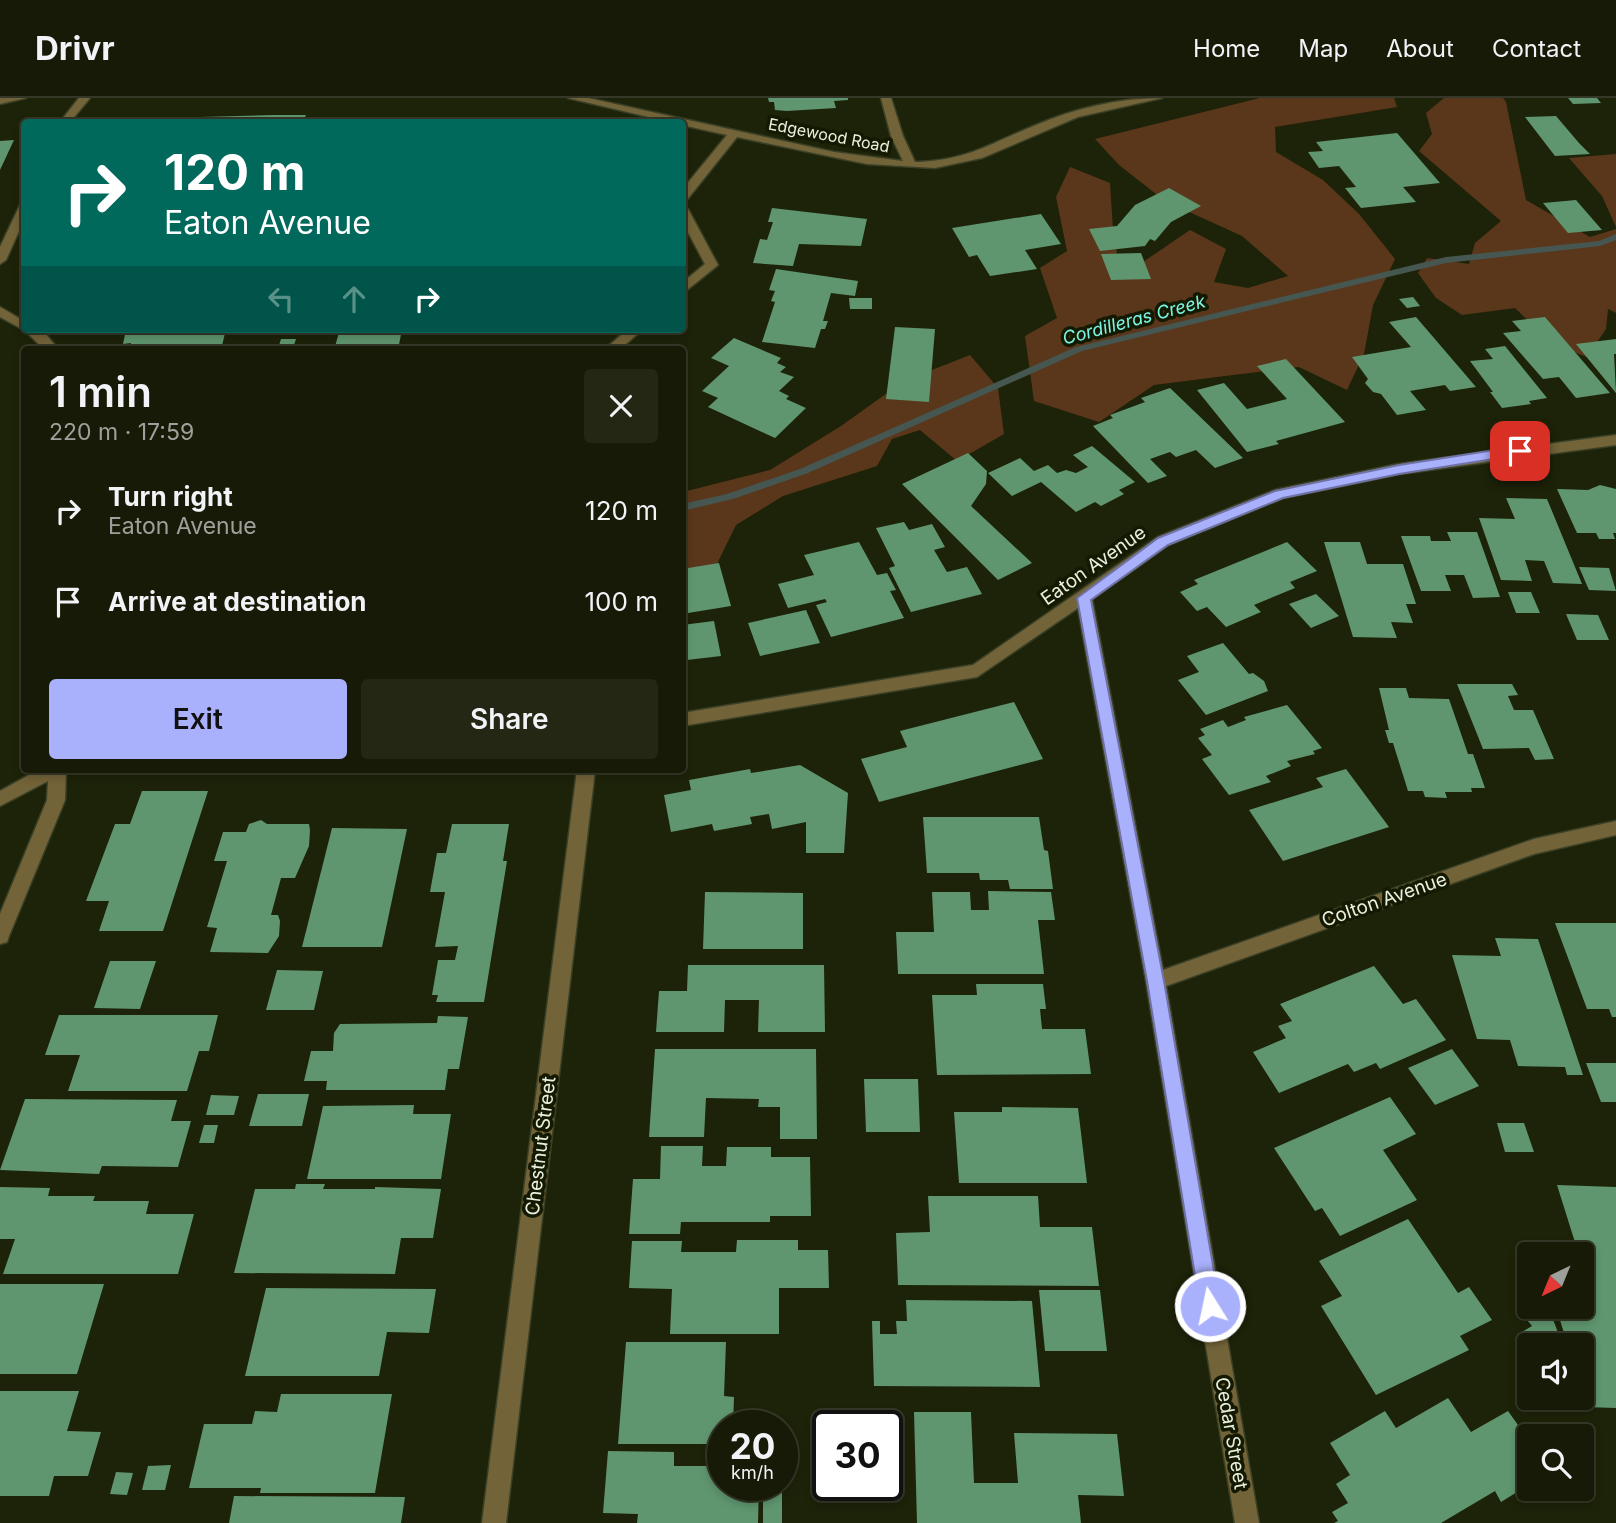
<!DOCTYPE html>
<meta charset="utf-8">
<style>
:root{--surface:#161a06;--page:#232714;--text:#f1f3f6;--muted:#9ea19b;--line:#353828;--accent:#a9b0fc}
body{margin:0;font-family:Inter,sans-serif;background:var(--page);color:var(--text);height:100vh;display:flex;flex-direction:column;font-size:26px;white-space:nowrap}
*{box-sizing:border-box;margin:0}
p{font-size:23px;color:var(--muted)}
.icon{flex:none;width:38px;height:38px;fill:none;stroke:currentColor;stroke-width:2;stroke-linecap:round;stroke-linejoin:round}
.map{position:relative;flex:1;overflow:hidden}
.side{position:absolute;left:21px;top:248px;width:665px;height:427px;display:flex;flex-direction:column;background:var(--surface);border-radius:7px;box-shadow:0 4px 10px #0003,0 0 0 2px var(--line)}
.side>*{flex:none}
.guide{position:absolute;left:21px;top:21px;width:665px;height:214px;border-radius:7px;box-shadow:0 4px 10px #0003,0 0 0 2px var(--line);background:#00695c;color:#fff;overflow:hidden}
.needle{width:46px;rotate:223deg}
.controls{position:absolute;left:1517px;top:1144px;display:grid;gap:14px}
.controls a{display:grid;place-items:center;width:77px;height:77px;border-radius:7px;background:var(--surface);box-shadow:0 4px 10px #0003,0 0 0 2px var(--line);font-size:35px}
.speed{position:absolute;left:707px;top:1312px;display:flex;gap:14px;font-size:35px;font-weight:700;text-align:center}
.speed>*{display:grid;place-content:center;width:91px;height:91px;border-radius:50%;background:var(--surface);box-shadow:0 4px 10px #0003,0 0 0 2px var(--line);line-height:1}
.speed small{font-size:18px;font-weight:400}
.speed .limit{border:4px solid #111;border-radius:10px;background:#fff;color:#111}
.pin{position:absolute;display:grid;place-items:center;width:60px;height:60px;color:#fff;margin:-30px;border-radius:14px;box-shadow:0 4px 10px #0006}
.me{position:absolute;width:77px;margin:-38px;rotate:350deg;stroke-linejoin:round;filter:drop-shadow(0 0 5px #0008)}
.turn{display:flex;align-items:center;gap:24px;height:147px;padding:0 28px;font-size:32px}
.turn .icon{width:91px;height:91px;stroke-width:2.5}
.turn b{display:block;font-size:49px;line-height:60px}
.lanes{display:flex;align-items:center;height:66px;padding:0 28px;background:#0003;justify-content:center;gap:35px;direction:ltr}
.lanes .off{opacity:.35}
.round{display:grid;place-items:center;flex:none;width:74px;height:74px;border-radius:7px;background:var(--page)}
.headline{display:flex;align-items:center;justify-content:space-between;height:119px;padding:0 28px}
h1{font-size:42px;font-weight:600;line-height:52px}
.primary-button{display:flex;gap:14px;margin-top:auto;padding:14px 28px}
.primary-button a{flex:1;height:80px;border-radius:7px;background:var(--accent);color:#111;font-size:28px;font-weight:600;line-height:80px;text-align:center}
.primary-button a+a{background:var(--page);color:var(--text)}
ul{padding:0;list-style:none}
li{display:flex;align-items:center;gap:21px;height:91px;padding:0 28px}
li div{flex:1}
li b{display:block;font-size:26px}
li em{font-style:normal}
header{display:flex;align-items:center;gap:42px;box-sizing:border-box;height:98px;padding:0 35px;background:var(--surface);border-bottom:2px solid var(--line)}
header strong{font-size:33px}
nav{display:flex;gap:38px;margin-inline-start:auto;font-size:24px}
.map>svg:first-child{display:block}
.green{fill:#5a371b}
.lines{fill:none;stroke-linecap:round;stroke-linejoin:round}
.stream{fill:#465650;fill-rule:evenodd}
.building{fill:#5f966f}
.street-casing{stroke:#3a4026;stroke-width:3}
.street{fill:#736338;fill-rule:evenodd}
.route{fill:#a9b0fc;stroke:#6e72a4;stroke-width:2}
.labels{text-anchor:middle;stroke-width:7;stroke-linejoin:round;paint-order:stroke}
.far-street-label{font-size:16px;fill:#eaefdf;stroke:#141a01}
.far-water-label{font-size:18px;font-style:italic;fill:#7bf4e5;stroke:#141a01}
.street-label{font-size:19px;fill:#eaefdf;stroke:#141a01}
</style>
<header>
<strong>Drivr</strong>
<nav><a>Home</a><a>Map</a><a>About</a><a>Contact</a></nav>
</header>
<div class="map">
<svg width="1616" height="1425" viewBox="0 0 1616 1425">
<rect width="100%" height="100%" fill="#1d2308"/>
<g class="green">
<polygon points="1260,0 1394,0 1397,9 1275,29 1276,54 1323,82 1359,116 1395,161 1373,207 1364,256 1347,292 1299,269 1233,277 1154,287 1099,324 1034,303 1025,238 1057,220 1040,170 1067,153 1056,99 1070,69 1110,85 1113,132 1121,179 1190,132 1226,151 1214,184 1248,190 1288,178 1242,138 1165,103 1119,67 1095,41"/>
<polygon points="1444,0 1503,0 1506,4 1526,102 1590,139 1616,131 1616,215 1608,211 1606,231 1587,259 1552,246 1515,210 1462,217 1436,200 1418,175 1427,160 1469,166 1475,145 1501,123 1419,53 1432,36 1426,15"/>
<polygon points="1616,56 1616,129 1602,98 1569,60"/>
<polygon points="970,257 998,290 1004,336 957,363 920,332 892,341 877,368 783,398 736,427 714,472 683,478 683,394 770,372 841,328 904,283"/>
</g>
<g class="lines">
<polygon class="stream" points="1616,136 1616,142 1600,148 1446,165 1082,253 808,375 733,401 682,413 682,406 727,396 800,371 1076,249 1446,159 1599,143"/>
</g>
<g class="building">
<polygon points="768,0 848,0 848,2 834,3 836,10 787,13 775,12 774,4 769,4"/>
<polygon points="1568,0 1597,0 1601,5 1573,6"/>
<polygon points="274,17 306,17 303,24 197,24 200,19"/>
<polygon points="1556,18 1579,45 1590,56 1555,58 1525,19"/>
<polygon points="1397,35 1440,85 1403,89 1416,104 1361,110 1345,90 1356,89 1339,68 1319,70 1308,54 1323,53 1316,44"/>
<polygon points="14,42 0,72 0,43"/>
<polygon points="1169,90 1201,108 1171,124 1155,143 1150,141 1145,148 1100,153 1089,131 1117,128 1135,107"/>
<polygon points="1576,102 1602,132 1568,135 1543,105"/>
<polygon points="772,110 867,121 861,148 799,146 793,168 753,165 760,141 767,142 773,124 768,124"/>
<polygon points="1041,116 1061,146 1025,152 1037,171 990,178 977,157 969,159 952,130"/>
<polygon points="1141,155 1151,181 1111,182 1101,156"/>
<polygon points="776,171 858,183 855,198 831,195 823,223 828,223 825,231 821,231 815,250 762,244 775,204 771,203 775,193 769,192"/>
<polygon points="1413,199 1420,208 1407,210 1399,201"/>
<polygon points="849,200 872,200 872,211 850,211"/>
<polygon points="1416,219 1476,289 1450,293 1445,287 1410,293 1426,312 1397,317 1381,296 1373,294 1365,285 1368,281 1352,259 1411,249 1389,224"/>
<polygon points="1545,219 1610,295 1576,300 1559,279 1543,281 1503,235 1521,233 1512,223"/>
<polygon points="895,229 935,231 929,304 886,301"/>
<polygon points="138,231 226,231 221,252 137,252 137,249 130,249 131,245 123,246 126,232"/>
<polygon points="340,231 402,231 398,252 334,252"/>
<polygon points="734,240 781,260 777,265 786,269 780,274 794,279 779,293 789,298 786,301 806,310 775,340 708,309 718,300 702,293 729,268 711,260"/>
<polygon points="281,241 296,241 293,250 278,251"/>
<polygon points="1616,241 1616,256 1614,256 1616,295 1576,246"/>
<polygon points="1505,248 1547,300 1529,303 1531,306 1502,310 1490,294 1493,294 1470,263 1493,261 1485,251"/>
<polygon points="1286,261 1345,324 1276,343 1279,346 1247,354 1197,292 1224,285 1247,311 1287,301 1257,268"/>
<polygon points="1170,290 1243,360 1215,370 1196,352 1176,359 1170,354 1150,361 1167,378 1148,385 1093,328 1113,320 1110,317 1145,304 1141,300"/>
<polygon points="1092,348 1135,384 1119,392 1124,396 1101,408 1095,404 1076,414 1041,384 1012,398 988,375 1020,360 1034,373 1048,367 1057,375 1066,372 1076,375 1088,369 1073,357"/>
<polygon points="968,355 987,373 986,386 971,408 1032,465 998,482 902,386"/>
<polygon points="1600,387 1616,391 1616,435 1613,435 1615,441 1599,441 1596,435 1577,435 1557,391 1588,392"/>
<polygon points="1506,400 1547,401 1582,486 1553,485 1544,463 1525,462 1532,483 1501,482 1479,420 1515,421"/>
<polygon points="904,424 909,432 932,426 945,449 934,452 947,474 967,469 982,496 911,514 889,470 895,468 876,430"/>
<polygon points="1447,434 1477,434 1500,499 1473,500 1464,477 1445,477 1451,493 1421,493 1401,438 1430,438 1431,443 1451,443"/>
<polygon points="859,444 877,477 887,475 896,492 890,493 904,520 831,539 816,507 827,504 825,501 788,510 778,486 814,477 804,457"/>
<polygon points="1287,444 1317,473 1290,484 1295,490 1254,507 1261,514 1226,529 1207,509 1197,513 1180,494 1198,486 1194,482"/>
<polygon points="1324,444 1360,444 1367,466 1403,466 1416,506 1406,506 1413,525 1391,524 1397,540 1353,539"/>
<polygon points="719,465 731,508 682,516 682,471"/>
<polygon points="1579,469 1609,470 1616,493 1589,492"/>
<polygon points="1508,494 1531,494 1540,515 1516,515"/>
<polygon points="1316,496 1339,518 1311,530 1289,506"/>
<polygon points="806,512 820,545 760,558 748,525"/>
<polygon points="1566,516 1598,517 1609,542 1577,542"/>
<polygon points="714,523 721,558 687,562 682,527"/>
<polygon points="1223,545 1249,576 1253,575 1264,583 1268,593 1206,617 1178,582 1199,574 1187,558"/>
<polygon points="1457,586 1512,586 1518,597 1508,598 1514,612 1533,612 1554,661 1535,662 1529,650 1483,651"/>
<polygon points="1379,590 1406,590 1409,600 1449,601 1468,656 1473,656 1485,690 1471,690 1472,694 1445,694 1447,700 1425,699 1423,693 1408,693 1393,645 1389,645 1385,632 1389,632"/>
<polygon points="1014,604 1043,661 879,704 861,661 907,649 900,633"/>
<polygon points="1287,607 1322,650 1313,653 1315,656 1287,663 1291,668 1266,678 1271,684 1229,697 1202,661 1212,657 1198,640 1205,637 1200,631 1223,622 1228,629 1246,622 1244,619"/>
<polygon points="800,667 848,695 844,755 806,755 806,724 772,731 769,716 750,719 752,726 714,733 712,726 671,734 664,697 691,692 689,682 750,671 751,675"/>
<polygon points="1346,671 1389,729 1283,763 1249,712 1323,689 1316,680"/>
<polygon points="142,693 208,693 163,833 99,833 109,803 86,803 115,726 130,726"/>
<polygon points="923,719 1039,719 1044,752 1048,753 1053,791 1010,791 1008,782 980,782 979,775 927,775"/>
<polygon points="261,722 267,726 309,726 310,732 309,748 295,780 281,780 271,817 278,817 280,823 279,838 268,855 210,854 217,830 207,829 227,763 214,763 223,734 246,734 249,726"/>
<polygon points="452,726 509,726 503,763 507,763 484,904 436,904 438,897 432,897 438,862 455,862 458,848 435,849 445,794 430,794 437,755 446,755"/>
<polygon points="332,730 407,731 382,849 302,849"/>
<polygon points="988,793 1051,794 1055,822 1038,822 1044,876 898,876 896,834 934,834 932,794 970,794 971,812 989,812"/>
<polygon points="705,794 803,795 803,851 703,851"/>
<polygon points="1555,825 1616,825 1616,919 1612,919 1609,911 1587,911"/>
<polygon points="1495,840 1538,841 1583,977 1567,977 1565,969 1518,968 1510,942 1477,941 1452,857 1501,858"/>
<polygon points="110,863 156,863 140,911 94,910"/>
<polygon points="688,867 824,867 825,934 758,934 759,902 725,902 724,934 656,934 659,893 687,893"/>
<polygon points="1374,868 1403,906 1416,901 1446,942 1380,971 1376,965 1354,974 1348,966 1279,995 1253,954 1286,940 1278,928 1292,923 1280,906"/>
<polygon points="277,872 323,873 314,912 266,912"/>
<polygon points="976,886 1043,886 1046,911 1040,911 1042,931 1085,931 1091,976 937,977 932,897 977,897"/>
<polygon points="59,917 218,917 209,953 199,953 187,993 68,993 80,957 45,957"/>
<polygon points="438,918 468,919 459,971 448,971 445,992 326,992 327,983 304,983 311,953 333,953 334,935 340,926 437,925"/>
<polygon points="655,951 816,951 817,1041 780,1041 780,1009 758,1009 759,1001 706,1000 704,1039 649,1039"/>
<polygon points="1452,951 1479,988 1435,1007 1408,970"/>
<polygon points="1586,965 1616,965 1616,1004 1601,1004"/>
<polygon points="864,981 918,981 920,1034 866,1034"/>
<polygon points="258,996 309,996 302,1028 249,1028"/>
<polygon points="211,997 239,998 234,1017 206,1017"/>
<polygon points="1390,999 1416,1036 1383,1052 1417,1102 1340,1138 1322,1110 1315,1113 1274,1050"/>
<polygon points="25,1001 177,1002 171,1023 191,1023 178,1069 102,1068 99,1076 0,1072"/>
<polygon points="414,1007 413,1016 451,1016 441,1081 307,1081 323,1008"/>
<polygon points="1002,1009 1078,1010 1087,1085 959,1085 954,1014 1002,1014"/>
<polygon points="1497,1025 1524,1025 1534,1054 1505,1054"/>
<polygon points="204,1027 218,1027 214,1045 199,1045"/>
<polygon points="661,1048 703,1048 702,1068 726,1068 727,1049 771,1049 771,1059 810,1059 811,1118 770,1118 770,1124 681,1124 680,1136 629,1136 633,1081 660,1081"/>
<polygon points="296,1086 325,1086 323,1091 375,1091 375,1089 441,1091 433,1140 401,1140 395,1176 234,1175 255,1091 295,1091"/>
<polygon points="1557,1087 1616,1089 1616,1310 1585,1309 1582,1297 1582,1248 1568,1248 1556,1209 1582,1209 1582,1179 1586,1179 1582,1157 1579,1157"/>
<polygon points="0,1089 50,1090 48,1098 95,1098 93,1103 149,1103 146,1116 194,1116 178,1176 3,1176 15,1141 0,1141"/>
<polygon points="928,1098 1038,1098 1040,1129 1092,1129 1099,1188 898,1187 896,1135 930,1134"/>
<polygon points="1408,1121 1458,1195 1469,1189 1492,1222 1460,1238 1469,1252 1376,1297 1321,1208 1342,1198 1319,1163"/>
<polygon points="737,1142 798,1142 798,1152 828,1152 829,1190 779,1190 779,1236 670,1236 672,1191 629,1190 632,1143 682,1143 681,1154 736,1154"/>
<polygon points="0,1186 104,1186 77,1276 0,1276"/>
<polygon points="266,1190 436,1191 429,1235 387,1234 379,1278 245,1278"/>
<polygon points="1039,1192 1100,1192 1107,1253 1045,1253"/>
<polygon points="906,1202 1032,1203 1040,1289 874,1288 872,1223 880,1223 880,1236 897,1236 896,1223 907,1223"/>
<polygon points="1530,1205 1530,1209 1549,1209 1553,1215 1551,1216 1563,1248 1529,1248 1520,1235 1532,1228 1518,1211"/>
<polygon points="626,1244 726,1244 724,1298 734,1299 733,1328 723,1328 723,1346 618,1346"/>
<polygon points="0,1293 79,1293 67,1333 101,1334 88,1378 54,1378 49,1398 0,1398"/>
<polygon points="281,1296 392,1296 375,1395 260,1395 261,1390 189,1390 204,1326 252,1326 255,1313 277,1314"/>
<polygon points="1448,1300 1471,1334 1508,1313 1530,1344 1530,1386 1501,1404 1495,1393 1441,1425 1334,1425 1338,1423 1332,1414 1348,1405 1336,1386 1350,1377 1330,1345 1385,1313 1396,1330"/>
<polygon points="914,1314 971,1314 974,1385 1018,1385 1014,1335 1117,1336 1124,1398 1078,1397 1081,1425 917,1425"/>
<polygon points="608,1353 674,1354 674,1368 723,1368 723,1388 759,1388 758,1425 637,1425 638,1416 603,1415"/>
<polygon points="171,1367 165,1392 142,1392 148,1368"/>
<polygon points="116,1374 133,1375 127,1397 110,1396"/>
<polygon points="763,1390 782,1391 782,1425 763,1425"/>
<polygon points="234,1398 405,1399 401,1425 229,1425"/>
</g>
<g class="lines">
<g class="street-casing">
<g id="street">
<polygon points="0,0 26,0 0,6"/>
<polygon points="79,0 90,0 70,24 60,24"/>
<path d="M568,0H588L834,54L903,63L891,38L881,0H891L903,38L915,64H918C969,62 991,45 1036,27C1076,10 1119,0 1162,0L1078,19L982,60L935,70L867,66L737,39L686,103H682V92L727,37L682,27V24H670Z"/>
<polygon points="20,107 24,107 24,122 6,162 0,166 0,149"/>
<polygon points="682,108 688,111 718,167 682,196 682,185 705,166 682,123"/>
<polygon points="0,209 24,223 24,231 43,233 59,252 45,252 24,232 0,219"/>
<polygon points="628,231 643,231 619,252 604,252"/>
<polygon points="1616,337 1616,347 1399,376 1283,400 1168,447 1092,501 1163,872 1534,741 1616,723 1616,737 1534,756 1166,888 1259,1425 1235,1425 1146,883 1078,510 977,579 682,628 682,615 973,567 1158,439 1275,392 1399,366"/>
<polygon points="38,672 66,672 65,702 9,838 7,844 0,846 0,816 47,702 48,683 0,708 0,693"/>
<polygon points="577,672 595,672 506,1425 482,1425"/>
</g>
</g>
<use href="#street" class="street"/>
</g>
<polygon class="route" points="1520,348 1525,350 1525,356 1399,376 1283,400 1168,447 1091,502 1164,883 1220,1208 1217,1215 1210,1218 1203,1215 1200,1208 1147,883 1077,500 1158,440 1275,393 1399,367"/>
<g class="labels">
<g class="far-street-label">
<text transform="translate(829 37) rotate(11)" y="6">Edgewood Road</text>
</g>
<g class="far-water-label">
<text transform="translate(1134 222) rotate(-15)" y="6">Cordilleras Creek</text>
</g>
<g class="street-label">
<text transform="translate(1093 467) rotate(-35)" y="7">Eaton Avenue</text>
<text transform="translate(1384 801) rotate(-19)" y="7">Colton Avenue</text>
<text transform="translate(540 1048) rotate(-83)" y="7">Chestnut Street</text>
<text transform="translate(1232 1335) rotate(80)" y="7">Cedar Street</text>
</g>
</g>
</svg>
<div class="controls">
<a><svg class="needle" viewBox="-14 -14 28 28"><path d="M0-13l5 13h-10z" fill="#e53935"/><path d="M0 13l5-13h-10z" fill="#9ea19b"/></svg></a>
<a><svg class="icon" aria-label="sound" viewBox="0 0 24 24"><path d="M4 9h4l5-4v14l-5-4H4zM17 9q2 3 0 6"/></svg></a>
<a><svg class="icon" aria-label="search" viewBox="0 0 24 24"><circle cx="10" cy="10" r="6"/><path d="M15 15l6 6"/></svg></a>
</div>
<div class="speed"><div>20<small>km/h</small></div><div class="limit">30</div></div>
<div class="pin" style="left:1520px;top:353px;background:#d93025"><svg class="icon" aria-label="arrive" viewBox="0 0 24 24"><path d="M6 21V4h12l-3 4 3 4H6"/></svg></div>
<svg class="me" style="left:1210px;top:1208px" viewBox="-20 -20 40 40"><circle r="17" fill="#a9b0fc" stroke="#fff" stroke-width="3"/><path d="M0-11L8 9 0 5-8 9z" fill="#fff"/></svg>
<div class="guide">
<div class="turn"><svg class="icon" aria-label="right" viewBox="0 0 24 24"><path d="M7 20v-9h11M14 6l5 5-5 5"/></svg><div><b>120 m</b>Eaton Avenue</div></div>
<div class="lanes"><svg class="icon off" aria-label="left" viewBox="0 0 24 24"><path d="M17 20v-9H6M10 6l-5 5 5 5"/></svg><svg class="icon off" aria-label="ahead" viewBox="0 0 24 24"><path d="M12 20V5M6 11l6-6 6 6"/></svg><svg class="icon" aria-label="right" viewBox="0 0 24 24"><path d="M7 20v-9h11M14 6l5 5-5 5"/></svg></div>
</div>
<section class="side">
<div class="headline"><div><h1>1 min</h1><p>220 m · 17:59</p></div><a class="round"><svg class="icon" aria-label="close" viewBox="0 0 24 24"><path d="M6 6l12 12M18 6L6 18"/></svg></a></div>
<ul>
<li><svg class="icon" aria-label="right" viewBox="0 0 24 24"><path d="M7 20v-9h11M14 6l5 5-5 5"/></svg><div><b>Turn right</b><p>Eaton Avenue</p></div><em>120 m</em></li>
<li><svg class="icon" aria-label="arrive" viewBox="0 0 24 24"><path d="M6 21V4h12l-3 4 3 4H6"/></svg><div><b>Arrive at destination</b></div><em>100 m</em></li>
</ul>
<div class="primary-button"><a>Exit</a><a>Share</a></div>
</section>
</div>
